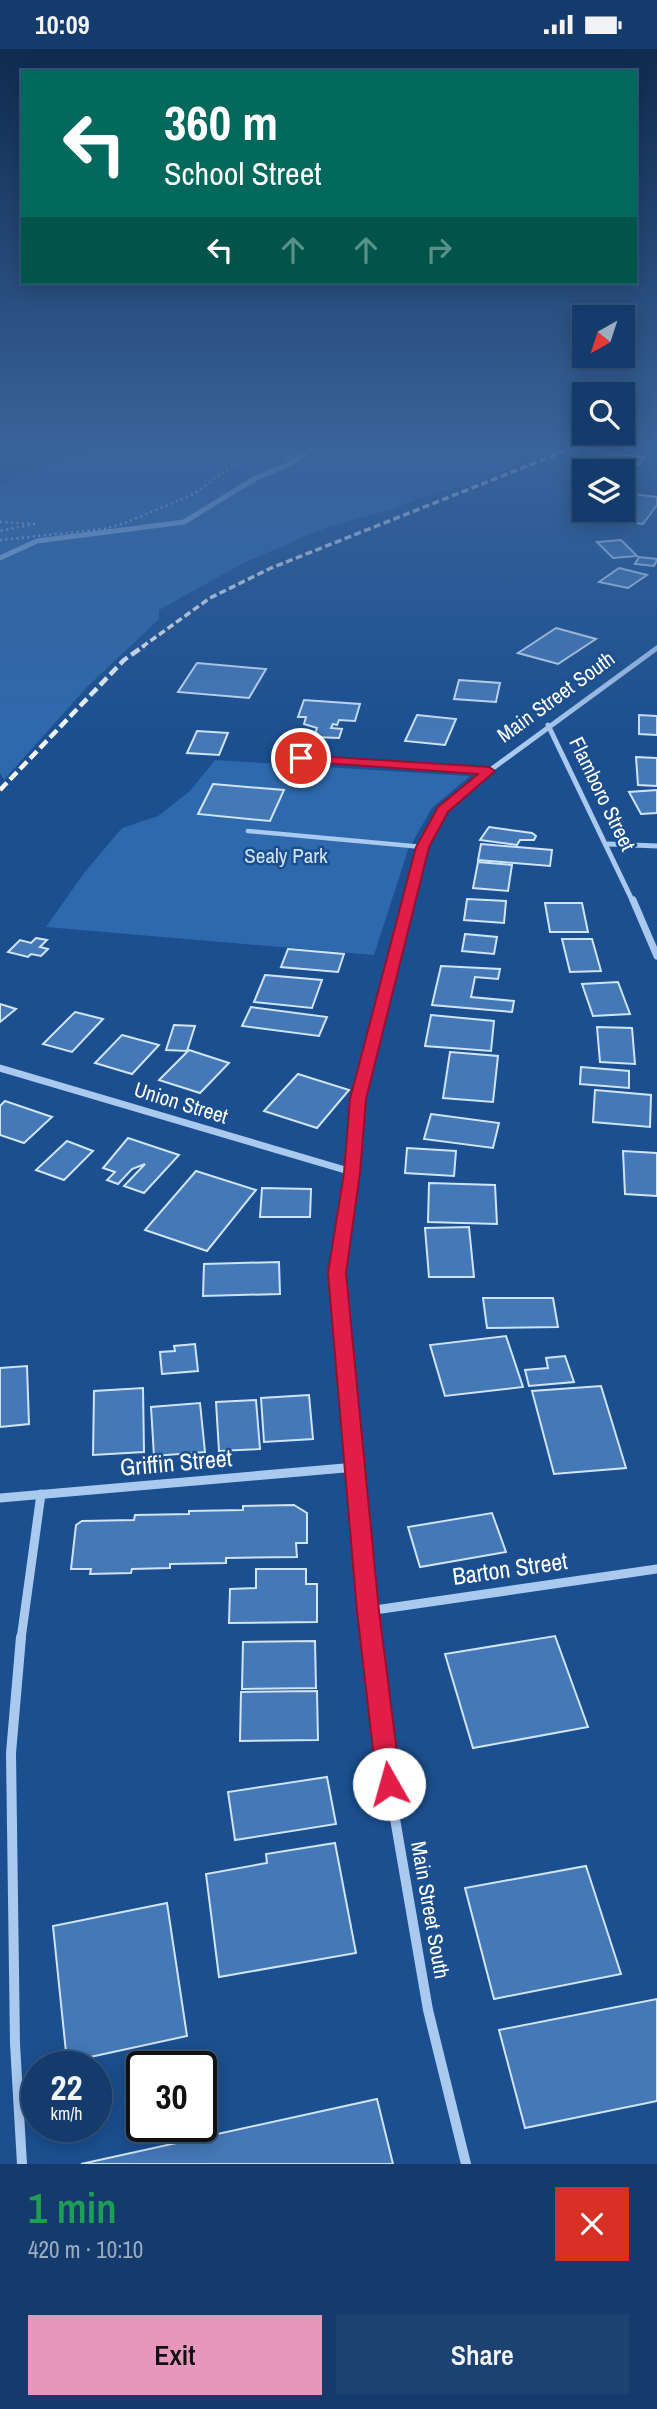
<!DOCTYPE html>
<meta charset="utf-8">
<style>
:root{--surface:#143b6b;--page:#1d4271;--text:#f1f3f6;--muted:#9dadc1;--line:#33557e;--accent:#e797bd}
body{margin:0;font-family:"Archivo Narrow",sans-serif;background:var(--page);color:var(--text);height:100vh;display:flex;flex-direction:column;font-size:26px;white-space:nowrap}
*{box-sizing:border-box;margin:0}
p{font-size:23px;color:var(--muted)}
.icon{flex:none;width:38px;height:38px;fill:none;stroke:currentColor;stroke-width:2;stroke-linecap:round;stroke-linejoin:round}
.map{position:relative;height:2115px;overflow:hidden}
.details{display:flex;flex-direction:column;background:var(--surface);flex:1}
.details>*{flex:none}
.banner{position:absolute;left:21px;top:21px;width:616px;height:214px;border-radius:0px;box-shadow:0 4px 18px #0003,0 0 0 2px var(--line);background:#00695c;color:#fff;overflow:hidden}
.needle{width:46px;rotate:219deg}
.fabs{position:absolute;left:572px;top:256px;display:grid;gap:14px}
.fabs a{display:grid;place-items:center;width:63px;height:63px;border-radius:0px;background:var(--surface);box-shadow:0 4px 18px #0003,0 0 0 2px var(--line);font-size:35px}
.speed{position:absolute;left:21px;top:2002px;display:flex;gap:14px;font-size:35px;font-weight:700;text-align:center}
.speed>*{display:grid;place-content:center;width:91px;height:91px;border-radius:50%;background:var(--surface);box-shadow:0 4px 18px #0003,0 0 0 2px var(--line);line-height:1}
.speed small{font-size:18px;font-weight:400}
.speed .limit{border:4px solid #111;border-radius:10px;background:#fff;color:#111}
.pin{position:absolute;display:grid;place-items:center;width:60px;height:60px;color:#fff;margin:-30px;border:4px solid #fff;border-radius:50%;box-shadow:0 2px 7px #0007}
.me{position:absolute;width:77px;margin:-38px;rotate:353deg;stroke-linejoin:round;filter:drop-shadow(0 0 5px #0008)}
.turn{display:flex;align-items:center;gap:24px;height:147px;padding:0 28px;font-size:32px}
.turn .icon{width:91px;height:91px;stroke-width:2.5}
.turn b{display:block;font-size:49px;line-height:60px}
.lanes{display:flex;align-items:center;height:66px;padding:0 28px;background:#0003;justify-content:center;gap:35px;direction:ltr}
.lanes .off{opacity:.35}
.round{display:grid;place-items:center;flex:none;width:74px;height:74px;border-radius:0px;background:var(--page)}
.head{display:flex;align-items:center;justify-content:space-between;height:119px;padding:0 28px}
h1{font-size:42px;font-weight:600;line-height:52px;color:#1e9e55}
.action{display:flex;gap:14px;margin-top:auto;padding:14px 28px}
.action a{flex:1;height:80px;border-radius:0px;background:var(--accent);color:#111;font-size:28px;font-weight:600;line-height:80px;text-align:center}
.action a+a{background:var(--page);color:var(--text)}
.status{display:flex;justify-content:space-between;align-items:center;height:49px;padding:0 35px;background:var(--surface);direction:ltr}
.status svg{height:19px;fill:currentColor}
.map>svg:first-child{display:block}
.green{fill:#2e69ad}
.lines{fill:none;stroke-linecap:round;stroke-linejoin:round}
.stream{stroke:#9cc4f0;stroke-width:5}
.building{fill:#4478b7;stroke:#cfe3fa;stroke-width:2}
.path{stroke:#a9c9ee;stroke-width:2.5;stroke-dasharray:2 3.5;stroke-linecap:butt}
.service{stroke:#a9c9ee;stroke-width:4.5}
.minor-far3{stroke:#a9c9ee;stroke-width:5}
.minor-far2{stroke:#a9c9ee;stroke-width:7}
.minor-far1{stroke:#a9c9ee;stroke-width:9}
.minor{stroke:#a9c9ee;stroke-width:10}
.rail-far1{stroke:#fff;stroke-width:3.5;stroke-dasharray:7 3.5;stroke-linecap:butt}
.rail{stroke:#fff;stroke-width:4.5;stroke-dasharray:10 4.5;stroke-linecap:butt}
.route{fill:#e11d48;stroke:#92132f;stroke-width:2}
.labels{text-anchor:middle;stroke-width:5;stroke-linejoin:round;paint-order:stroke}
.street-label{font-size:21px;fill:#fff;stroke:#1b4f8f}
.park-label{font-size:21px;fill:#cfe3fa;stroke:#1b4f8f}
.near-street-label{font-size:24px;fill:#fff;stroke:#1b4f8f}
</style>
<div class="status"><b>10:09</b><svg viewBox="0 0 49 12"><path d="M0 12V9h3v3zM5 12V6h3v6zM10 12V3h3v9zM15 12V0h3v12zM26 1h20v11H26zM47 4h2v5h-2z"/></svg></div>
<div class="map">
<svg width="657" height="2115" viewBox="0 0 657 2115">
<rect width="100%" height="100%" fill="#1b4f8f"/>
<g class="green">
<polygon points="89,398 561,398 470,436 436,443 392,460 325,479 245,513 159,561 159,570 86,639 4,731 0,724 0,437"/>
<polygon points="215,711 470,727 432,759 408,801 374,906 46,878 84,824 122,779 158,767 190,742"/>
</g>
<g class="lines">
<polyline class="stream" points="0,509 37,492 184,473 256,429 290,415 316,398"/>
</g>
<g class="building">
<polygon points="611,404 645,409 638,416 603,410"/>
<polygon points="625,444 657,448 657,456 643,475 604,470 612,460 623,460"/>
<polygon points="621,491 637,507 613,509 597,493"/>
<polygon points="639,508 657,510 657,511 654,517 635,515"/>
<polygon points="619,519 647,526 628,539 599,533"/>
<polygon points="556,579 596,590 558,615 518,604"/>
<polygon points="197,614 266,620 249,649 178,643"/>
<polygon points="459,631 500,634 496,653 454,650"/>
<polygon points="304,651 360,655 355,672 339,671 337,676 333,675 331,679 342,680 339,689 314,688 317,679 304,675 306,668 298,668"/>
<polygon points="417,666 456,670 445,696 405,692"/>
<polygon points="639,666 657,667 657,686 639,685"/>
<polygon points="197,682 228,684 219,706 187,704"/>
<polygon points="636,708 657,709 657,737 638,736"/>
<polygon points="213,735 284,741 270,772 198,765"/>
<polygon points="657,741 657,764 641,765 629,743"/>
<polygon points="489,778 532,784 536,787 534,791 520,791 517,796 480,791"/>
<polygon points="481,795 552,801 550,817 478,811"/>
<polygon points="478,813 512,816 508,842 473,839"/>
<polygon points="467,850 506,852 504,874 464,871"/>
<polygon points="545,854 582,854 588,883 550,883"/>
<polygon points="465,885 497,888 494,905 462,902"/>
<polygon points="36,889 47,891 40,898 48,900 41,907 31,905 28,908 8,903 20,891 31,894"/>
<polygon points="562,890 592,890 601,922 570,923"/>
<polygon points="288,900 344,905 338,923 281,918"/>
<polygon points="441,917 500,920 498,930 475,928 471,948 514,952 512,963 432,956"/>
<polygon points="265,926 322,931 312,959 254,953"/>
<polygon points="618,933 630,965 593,967 582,935"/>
<polygon points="0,955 16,960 0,973"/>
<polygon points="251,958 327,968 319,987 242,977"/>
<polygon points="75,963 103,970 72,1003 43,995"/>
<polygon points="431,966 494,972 491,1002 425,997"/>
<polygon points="174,976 195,977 187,1002 166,1001"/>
<polygon points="597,978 632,979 635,1015 600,1013"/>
<polygon points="122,986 159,996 132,1025 95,1014"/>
<polygon points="189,1001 229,1014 200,1044 159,1031"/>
<polygon points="450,1003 498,1007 493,1053 443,1049"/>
<polygon points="581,1018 629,1022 629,1039 580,1035"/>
<polygon points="298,1025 349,1041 317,1079 264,1062"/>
<polygon points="595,1041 651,1046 650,1078 593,1073"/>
<polygon points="5,1052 52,1068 24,1094 0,1086 0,1057"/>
<polygon points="431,1065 499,1074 493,1099 424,1090"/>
<polygon points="128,1089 179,1106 144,1144 124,1137 145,1115 132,1120 118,1135 107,1131 115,1123 103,1119"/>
<polygon points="67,1092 93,1102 64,1131 36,1121"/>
<polygon points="407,1099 456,1102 454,1127 405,1124"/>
<polygon points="623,1102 657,1104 657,1147 625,1145"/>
<polygon points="196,1122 256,1141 207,1202 145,1181"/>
<polygon points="429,1134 495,1136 497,1175 428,1173"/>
<polygon points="262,1139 311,1140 310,1168 260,1168"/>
<polygon points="469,1178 474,1228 429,1228 425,1179"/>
<polygon points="279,1213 280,1245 203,1247 204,1215"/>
<polygon points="483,1249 553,1249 558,1278 487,1279"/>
<polygon points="506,1287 523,1338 445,1347 430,1296"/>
<polygon points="195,1295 198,1322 162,1325 160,1303 175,1302 174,1297"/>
<polygon points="565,1307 574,1333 529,1337 525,1321 548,1319 546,1309"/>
<polygon points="27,1317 29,1375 0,1378 0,1319"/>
<polygon points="601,1337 626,1419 554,1425 532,1342"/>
<polygon points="143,1339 144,1403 93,1406 94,1342"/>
<polygon points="309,1346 313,1390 264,1393 261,1349"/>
<polygon points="256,1351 260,1400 219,1402 216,1353"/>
<polygon points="200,1354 205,1403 154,1407 151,1358"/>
<polygon points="294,1456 307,1464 307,1494 296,1494 297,1508 226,1509 226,1514 170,1515 170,1519 132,1520 131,1524 90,1525 91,1520 71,1520 76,1476 82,1472 134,1471 135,1466 189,1465 189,1462 243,1461 243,1457"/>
<polygon points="492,1464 506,1503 420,1518 408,1478"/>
<polygon points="256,1520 306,1520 306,1535 317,1535 317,1573 229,1574 230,1540 256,1539"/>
<polygon points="555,1587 588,1678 473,1699 445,1605"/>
<polygon points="315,1592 316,1639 242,1640 243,1593"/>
<polygon points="317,1642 318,1691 240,1692 241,1643"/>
<polygon points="327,1728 336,1775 235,1791 228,1743"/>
<polygon points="335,1794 356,1904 219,1928 206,1825 267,1814 266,1805"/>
<polygon points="586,1817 621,1925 494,1950 465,1839"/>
<polygon points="167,1854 187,1987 67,2013 53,1877"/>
<polygon points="657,1950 657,2052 525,2079 499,1981"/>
<polygon points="377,2050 393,2115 81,2115"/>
</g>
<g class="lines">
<g class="path">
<polyline points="275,402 293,411"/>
<polyline points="0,473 34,475 0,482"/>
<polyline points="0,491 104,480 125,474 194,445 231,417 287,398"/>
</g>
<polyline class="service" points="248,782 423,798"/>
<g class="minor-far3">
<polyline points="548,676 633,853"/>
<polyline points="274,708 489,722"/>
<polyline points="608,795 657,797"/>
<polyline points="409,853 423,798 443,761 489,722 657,599"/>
</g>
<g class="minor-far2">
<polyline points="633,851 657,907"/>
<polyline points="0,1019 352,1123"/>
<polyline points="344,1177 358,1050 409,851"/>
</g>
<g class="minor-far1">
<polyline points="344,1175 337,1224 371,1590"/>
<polyline points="0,1449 356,1418"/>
<polyline points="368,1562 657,1520"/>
<polyline points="21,1590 41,1445"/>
</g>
<g class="minor">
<polyline points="21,1588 11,1704 15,1995 22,2115"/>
<polyline points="371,1588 389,1735 428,1961 466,2115"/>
</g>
<polyline class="rail-far1" points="142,598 210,549 271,519 575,398"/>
<polyline class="rail" points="0,741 124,611 144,597"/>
</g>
<linearGradient id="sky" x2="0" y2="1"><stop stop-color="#0f2b4f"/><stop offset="0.57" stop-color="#39639b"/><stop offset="1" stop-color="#39639b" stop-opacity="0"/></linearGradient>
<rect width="657" height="694" fill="url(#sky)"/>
<polygon class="route" points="301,706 489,718 495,722 448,763 429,798 366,1050 360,1124 346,1224 379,1562 401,1735 398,1743 389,1746 381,1743 377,1735 357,1562 328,1224 344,1124 350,1050 416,798 438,758 478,725 297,712 295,709"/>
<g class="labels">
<g class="street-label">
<text transform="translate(556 648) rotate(-36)" y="7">Main Street South</text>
<text transform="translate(602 745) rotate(64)" y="7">Flamboro Street</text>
<text transform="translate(181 1054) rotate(17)" y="7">Union Street</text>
<text transform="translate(430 1861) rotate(80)" y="7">Main Street South</text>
</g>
<g class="park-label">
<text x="286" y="814">Sealy Park</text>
</g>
<g class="near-street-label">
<text transform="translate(176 1414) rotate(-5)" y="8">Griffin Street</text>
<text transform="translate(510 1520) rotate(-8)" y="8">Barton Street</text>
</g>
</g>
</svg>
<div class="fabs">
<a><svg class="needle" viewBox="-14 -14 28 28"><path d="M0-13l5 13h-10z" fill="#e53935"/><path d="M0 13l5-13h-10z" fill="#9dadc1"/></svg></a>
<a><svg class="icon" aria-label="search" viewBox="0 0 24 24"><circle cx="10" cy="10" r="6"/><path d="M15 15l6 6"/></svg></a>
<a><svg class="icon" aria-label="layers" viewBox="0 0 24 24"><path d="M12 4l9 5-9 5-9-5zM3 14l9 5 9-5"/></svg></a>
</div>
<div class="speed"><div>22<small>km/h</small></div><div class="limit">30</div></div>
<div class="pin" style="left:301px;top:709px;background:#d93025"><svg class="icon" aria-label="arrive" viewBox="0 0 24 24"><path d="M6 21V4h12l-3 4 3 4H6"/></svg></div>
<svg class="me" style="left:389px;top:1735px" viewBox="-20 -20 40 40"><circle r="19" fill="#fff"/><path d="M0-13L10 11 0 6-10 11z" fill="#e11d48"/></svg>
<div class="banner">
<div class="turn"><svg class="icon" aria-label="left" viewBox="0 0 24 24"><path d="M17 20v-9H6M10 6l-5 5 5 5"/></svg><div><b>360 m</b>School Street</div></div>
<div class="lanes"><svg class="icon" aria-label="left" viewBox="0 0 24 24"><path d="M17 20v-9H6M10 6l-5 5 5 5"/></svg><svg class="icon off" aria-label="ahead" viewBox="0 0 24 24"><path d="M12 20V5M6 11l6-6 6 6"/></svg><svg class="icon off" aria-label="ahead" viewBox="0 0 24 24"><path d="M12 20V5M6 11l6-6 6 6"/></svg><svg class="icon off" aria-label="right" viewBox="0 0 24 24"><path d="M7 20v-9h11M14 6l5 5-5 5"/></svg></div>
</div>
</div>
<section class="details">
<div class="head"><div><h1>1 min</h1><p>420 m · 10:10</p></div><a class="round" style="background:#d93025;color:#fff"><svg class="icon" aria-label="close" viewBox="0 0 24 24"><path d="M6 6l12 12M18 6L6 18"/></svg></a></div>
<div class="action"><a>Exit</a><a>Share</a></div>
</section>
